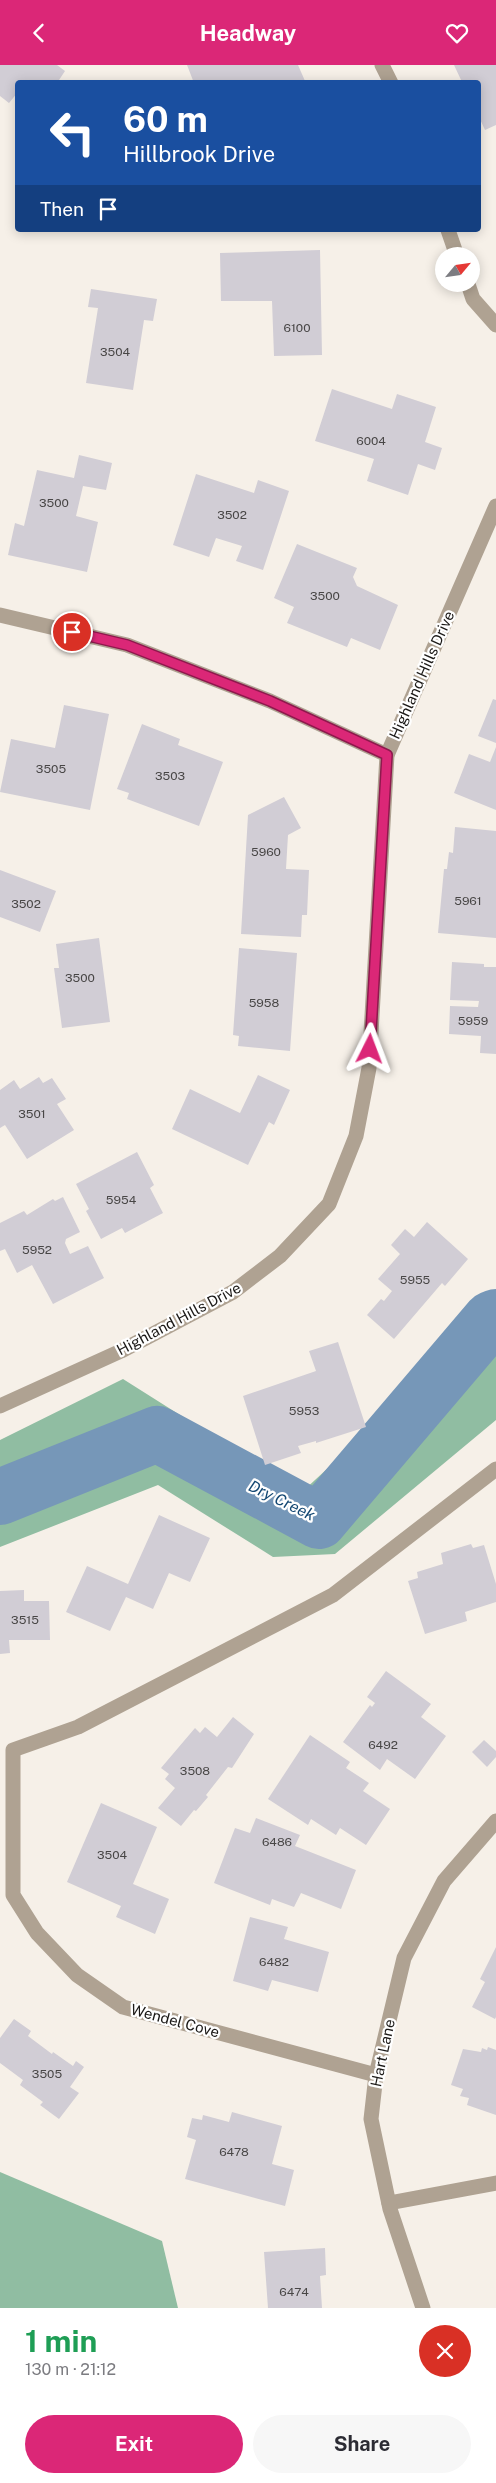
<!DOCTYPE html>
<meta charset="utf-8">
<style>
:root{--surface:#fff;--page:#f7f7f7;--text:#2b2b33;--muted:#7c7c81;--accent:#db2777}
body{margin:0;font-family:"Public Sans",sans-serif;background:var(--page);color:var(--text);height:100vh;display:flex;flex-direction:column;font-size:19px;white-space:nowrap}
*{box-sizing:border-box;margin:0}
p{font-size:16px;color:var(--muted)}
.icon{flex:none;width:28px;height:28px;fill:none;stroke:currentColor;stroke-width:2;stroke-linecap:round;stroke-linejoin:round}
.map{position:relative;height:2243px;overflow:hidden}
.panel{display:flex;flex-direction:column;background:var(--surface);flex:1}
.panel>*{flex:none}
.hud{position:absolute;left:15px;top:15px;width:466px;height:152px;border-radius:5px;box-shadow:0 2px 12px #0003;background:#1a4fa0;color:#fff;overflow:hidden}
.needle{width:32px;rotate:61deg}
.controls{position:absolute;left:435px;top:182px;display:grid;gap:10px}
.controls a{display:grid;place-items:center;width:45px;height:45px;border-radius:50%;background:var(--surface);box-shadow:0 2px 12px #0003;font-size:25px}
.pin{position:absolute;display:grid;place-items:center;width:42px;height:42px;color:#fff;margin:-21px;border:2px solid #fff;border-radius:50%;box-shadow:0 1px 5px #0007}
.me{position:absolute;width:55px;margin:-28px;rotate:3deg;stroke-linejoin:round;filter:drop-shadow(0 0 4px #0008)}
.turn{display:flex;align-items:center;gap:18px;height:105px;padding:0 25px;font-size:22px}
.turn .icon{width:65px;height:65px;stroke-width:2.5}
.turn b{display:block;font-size:35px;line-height:42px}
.then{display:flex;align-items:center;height:48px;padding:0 25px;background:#0003;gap:10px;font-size:19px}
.round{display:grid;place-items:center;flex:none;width:52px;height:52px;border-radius:26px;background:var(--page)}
.head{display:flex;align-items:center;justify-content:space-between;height:85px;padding:0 25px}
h1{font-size:30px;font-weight:700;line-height:38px;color:#1e9e55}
.button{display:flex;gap:10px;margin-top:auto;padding:10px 25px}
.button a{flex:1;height:58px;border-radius:30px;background:var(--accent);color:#fff;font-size:20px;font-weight:700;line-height:58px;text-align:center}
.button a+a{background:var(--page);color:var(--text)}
header{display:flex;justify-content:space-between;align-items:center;height:65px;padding:0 25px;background:var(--accent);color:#fff;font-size:22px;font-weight:700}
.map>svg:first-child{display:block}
.forest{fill:#90bda2}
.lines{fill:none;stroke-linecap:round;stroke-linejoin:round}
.river{stroke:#7697b8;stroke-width:56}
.building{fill:#d1cdd5}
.minor{stroke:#afa292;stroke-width:15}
.route-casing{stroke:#8e194d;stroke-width:12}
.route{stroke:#db2777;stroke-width:9}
.labels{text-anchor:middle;stroke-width:4.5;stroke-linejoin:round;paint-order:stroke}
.number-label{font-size:12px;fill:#484646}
.street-label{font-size:15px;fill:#1b1917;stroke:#fff}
.water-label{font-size:16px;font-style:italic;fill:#144873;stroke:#fff}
</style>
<header><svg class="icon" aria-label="back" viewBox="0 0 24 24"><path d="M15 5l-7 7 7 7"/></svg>Headway<svg class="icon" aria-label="heart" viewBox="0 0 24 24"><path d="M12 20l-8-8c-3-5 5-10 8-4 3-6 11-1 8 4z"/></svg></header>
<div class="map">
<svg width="496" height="2243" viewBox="0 0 496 2243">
<rect width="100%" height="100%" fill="#f6f0e8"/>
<g class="forest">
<polygon points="496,1230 496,1355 335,1489 273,1492 158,1420 0,1482 0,1375 123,1314 302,1427 408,1329"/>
<polygon points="0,2107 162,2176 178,2243 0,2243"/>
</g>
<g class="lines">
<polyline class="river" points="0,1432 157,1369 319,1456 491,1254 496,1252"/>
</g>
<g class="building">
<polygon points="0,0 57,0 65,6 57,18 18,18 18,27 9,38 0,31"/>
<polygon points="187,0 298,0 305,16 194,18"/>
<polygon points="454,0 496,0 496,60 485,65 479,52 479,18 462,17"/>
<polygon points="320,185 322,290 274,291 272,236 221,236 220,188"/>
<polygon points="91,224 157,234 153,256 144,255 133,325 86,318 98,243 88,242"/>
<polygon points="332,324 392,344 397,329 436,342 425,377 442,383 435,405 418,399 408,430 367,416 374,394 315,376"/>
<polygon points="79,390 112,398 106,425 83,421 76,451 98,457 87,507 8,490 15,458 24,461 37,405 74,413"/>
<polygon points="196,409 254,428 258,415 289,426 263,505 236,496 242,481 216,473 209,492 173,480"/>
<polygon points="297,479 357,503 353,512 357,521 398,540 380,585 351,573 347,582 287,558 294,542 274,533"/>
<polygon points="493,634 496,635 496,678 478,671"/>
<polygon points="64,640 109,649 90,745 0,727 11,674 55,683"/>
<polygon points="142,659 180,674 178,680 223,697 199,761 127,734 129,728 117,724"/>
<polygon points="496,682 496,745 454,728 469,689 490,697"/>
<polygon points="284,732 301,763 288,770 286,804 309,805 307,850 302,850 301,872 241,869 248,750"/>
<polygon points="455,762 496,766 496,873 438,868 444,804 447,804 449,787 453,788"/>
<polygon points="0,805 56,826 40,867 0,852"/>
<polygon points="99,873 110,957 62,963 54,903 59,903 56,879"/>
<polygon points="239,883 297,888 290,986 238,981 239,971 233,970"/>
<polygon points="452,897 484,899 484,902 496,902 496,989 480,988 481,971 449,969 450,941 478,942 479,936 450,935"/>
<polygon points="258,1010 290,1025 274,1060 269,1057 248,1100 172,1064 190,1024 240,1048"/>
<polygon points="39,1012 43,1018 52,1013 66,1034 57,1039 74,1065 27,1094 5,1060 0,1063 0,1025 14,1015 20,1024"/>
<polygon points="137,1087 154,1120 150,1123 163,1148 125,1168 122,1163 101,1174 86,1146 89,1144 76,1119"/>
<polygon points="63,1132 80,1167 66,1174 65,1178 70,1189 88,1181 104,1213 53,1239 32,1200 17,1208 5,1184 0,1186 0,1158 24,1146 27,1150 53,1134 55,1136"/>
<polygon points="427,1157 468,1194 445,1221 442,1218 394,1274 367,1250 381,1234 384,1236 392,1226 378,1214 400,1189 391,1180 405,1164 414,1172"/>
<polygon points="338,1277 366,1362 316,1378 316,1376 298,1381 301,1388 265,1400 243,1331 316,1306 309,1286"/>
<polygon points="159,1450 210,1473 190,1517 169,1508 153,1544 126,1532 110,1566 66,1547 87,1501 128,1519"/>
<polygon points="471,1479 473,1483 484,1480 496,1519 496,1537 465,1547 467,1556 425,1569 408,1516 418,1513 417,1507 443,1499 441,1488"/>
<polygon points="24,1525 24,1536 49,1536 50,1575 9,1575 10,1588 0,1589 0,1526"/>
<polygon points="386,1606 431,1639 421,1652 446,1671 415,1714 387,1694 380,1705 343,1677 370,1640 372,1642 375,1638 367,1632"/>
<polygon points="233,1652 254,1669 232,1703 228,1702 206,1730 208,1732 196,1746 194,1745 181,1761 158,1743 175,1723 165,1714 169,1709 161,1703 195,1663 200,1668 205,1662 217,1672"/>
<polygon points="310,1670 350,1697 346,1703 369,1718 363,1726 390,1744 366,1780 340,1763 336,1770 311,1754 308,1760 268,1734"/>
<polygon points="484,1675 496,1686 496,1692 487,1702 472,1687"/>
<polygon points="101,1738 157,1762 133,1819 169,1834 155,1869 116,1852 121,1841 67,1817"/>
<polygon points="256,1753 300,1770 295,1781 356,1805 341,1844 301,1828 294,1842 272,1834 270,1840 214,1818 235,1763 250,1768"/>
<polygon points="250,1852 288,1862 284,1874 329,1887 318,1927 272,1915 268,1926 233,1916"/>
<polygon points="496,1882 496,1952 495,1954 472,1942 485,1917 480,1914"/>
<polygon points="14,1954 31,1966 28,1971 52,1989 53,1987 73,2001 76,1996 84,2002 70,2022 79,2028 59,2054 40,2040 43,2037 20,2020 23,2015 0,1998 0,1973"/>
<polygon points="488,1982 496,1985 496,2050 467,2040 469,2033 460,2031 463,2024 451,2020 463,1984 481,1987 482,1983 487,1985"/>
<polygon points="232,2047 282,2061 272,2099 294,2105 285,2141 185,2114 196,2075 187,2072 192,2053 202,2055 203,2050 229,2057"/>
<polygon points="325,2183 326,2210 320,2211 322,2243 268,2243 264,2187"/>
</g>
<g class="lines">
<g class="minor">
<polyline points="382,0 391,18"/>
<polyline points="448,165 457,191"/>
<polyline points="468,219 473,234 496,260"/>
<polyline points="0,550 127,580 270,636 387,690"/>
<polyline points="0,1341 121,1286 233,1227 280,1191 329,1139 356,1071 369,1003 387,690 496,441"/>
<polyline points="376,2010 123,1942 77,1910 37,1868 13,1830 13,1685 78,1662 333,1530 496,1404"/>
<polyline points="389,2138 496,2118"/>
<polyline points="423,2243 390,2144 371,2054 376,2010 404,1893 444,1816 496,1756"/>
</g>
</g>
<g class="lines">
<g class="route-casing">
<polyline id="route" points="72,567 127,580 270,636 387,690 370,984"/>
</g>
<use href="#route" class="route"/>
</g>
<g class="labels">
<g class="number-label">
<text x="297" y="267">6100</text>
<text x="115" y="291">3504</text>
<text x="371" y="380">6004</text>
<text x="54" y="442">3500</text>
<text x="232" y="454">3502</text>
<text x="325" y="535">3500</text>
<text x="51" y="708">3505</text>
<text x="170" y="715">3503</text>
<text x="266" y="791">5960</text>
<text x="468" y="840">5961</text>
<text x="26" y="843">3502</text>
<text x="80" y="917">3500</text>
<text x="264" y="942">5958</text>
<text x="473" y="960">5959</text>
<text x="32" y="1053">3501</text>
<text x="121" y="1139">5954</text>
<text x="37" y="1189">5952</text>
<text x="415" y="1219">5955</text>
<text x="304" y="1350">5953</text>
<text x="25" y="1559">3515</text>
<text x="383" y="1684">6492</text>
<text x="195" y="1710">3508</text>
<text x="277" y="1781">6486</text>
<text x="112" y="1794">3504</text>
<text x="274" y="1901">6482</text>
<text x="47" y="2013">3505</text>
<text x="234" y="2091">6478</text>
<text x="294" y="2231">6474</text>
</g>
<g class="street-label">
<text transform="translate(422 610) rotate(-66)" y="5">Highland Hills Drive</text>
<text transform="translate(179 1254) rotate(-28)" y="5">Highland Hills Drive</text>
<text transform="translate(175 1956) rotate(15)" y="5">Wendel Cove</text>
<text transform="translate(383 1988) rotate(-78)" y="5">Hart Lane</text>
</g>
<g class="water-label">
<text transform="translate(282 1435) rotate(26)" y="6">Dry Creek</text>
</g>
</g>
</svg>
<div class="controls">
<a><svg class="needle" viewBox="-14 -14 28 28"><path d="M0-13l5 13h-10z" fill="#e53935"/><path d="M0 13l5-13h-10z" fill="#7c7c81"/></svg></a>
</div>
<div class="pin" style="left:72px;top:567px;background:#d93025"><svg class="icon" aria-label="arrive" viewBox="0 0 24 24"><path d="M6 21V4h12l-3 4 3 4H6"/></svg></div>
<svg class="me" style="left:370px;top:984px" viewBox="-20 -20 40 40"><path d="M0-17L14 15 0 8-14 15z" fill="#db2777" stroke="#fff" stroke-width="4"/></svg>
<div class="hud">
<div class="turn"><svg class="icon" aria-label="left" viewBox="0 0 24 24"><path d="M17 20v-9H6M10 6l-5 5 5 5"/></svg><div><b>60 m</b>Hillbrook Drive</div></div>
<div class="then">Then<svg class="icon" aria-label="arrive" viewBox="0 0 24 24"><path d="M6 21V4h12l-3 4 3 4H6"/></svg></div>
</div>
</div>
<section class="panel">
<div class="head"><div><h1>1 min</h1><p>130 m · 21:12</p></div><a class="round" style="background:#d93025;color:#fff"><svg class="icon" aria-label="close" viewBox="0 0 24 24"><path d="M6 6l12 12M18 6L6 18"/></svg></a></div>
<div class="button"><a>Exit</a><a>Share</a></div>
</section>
